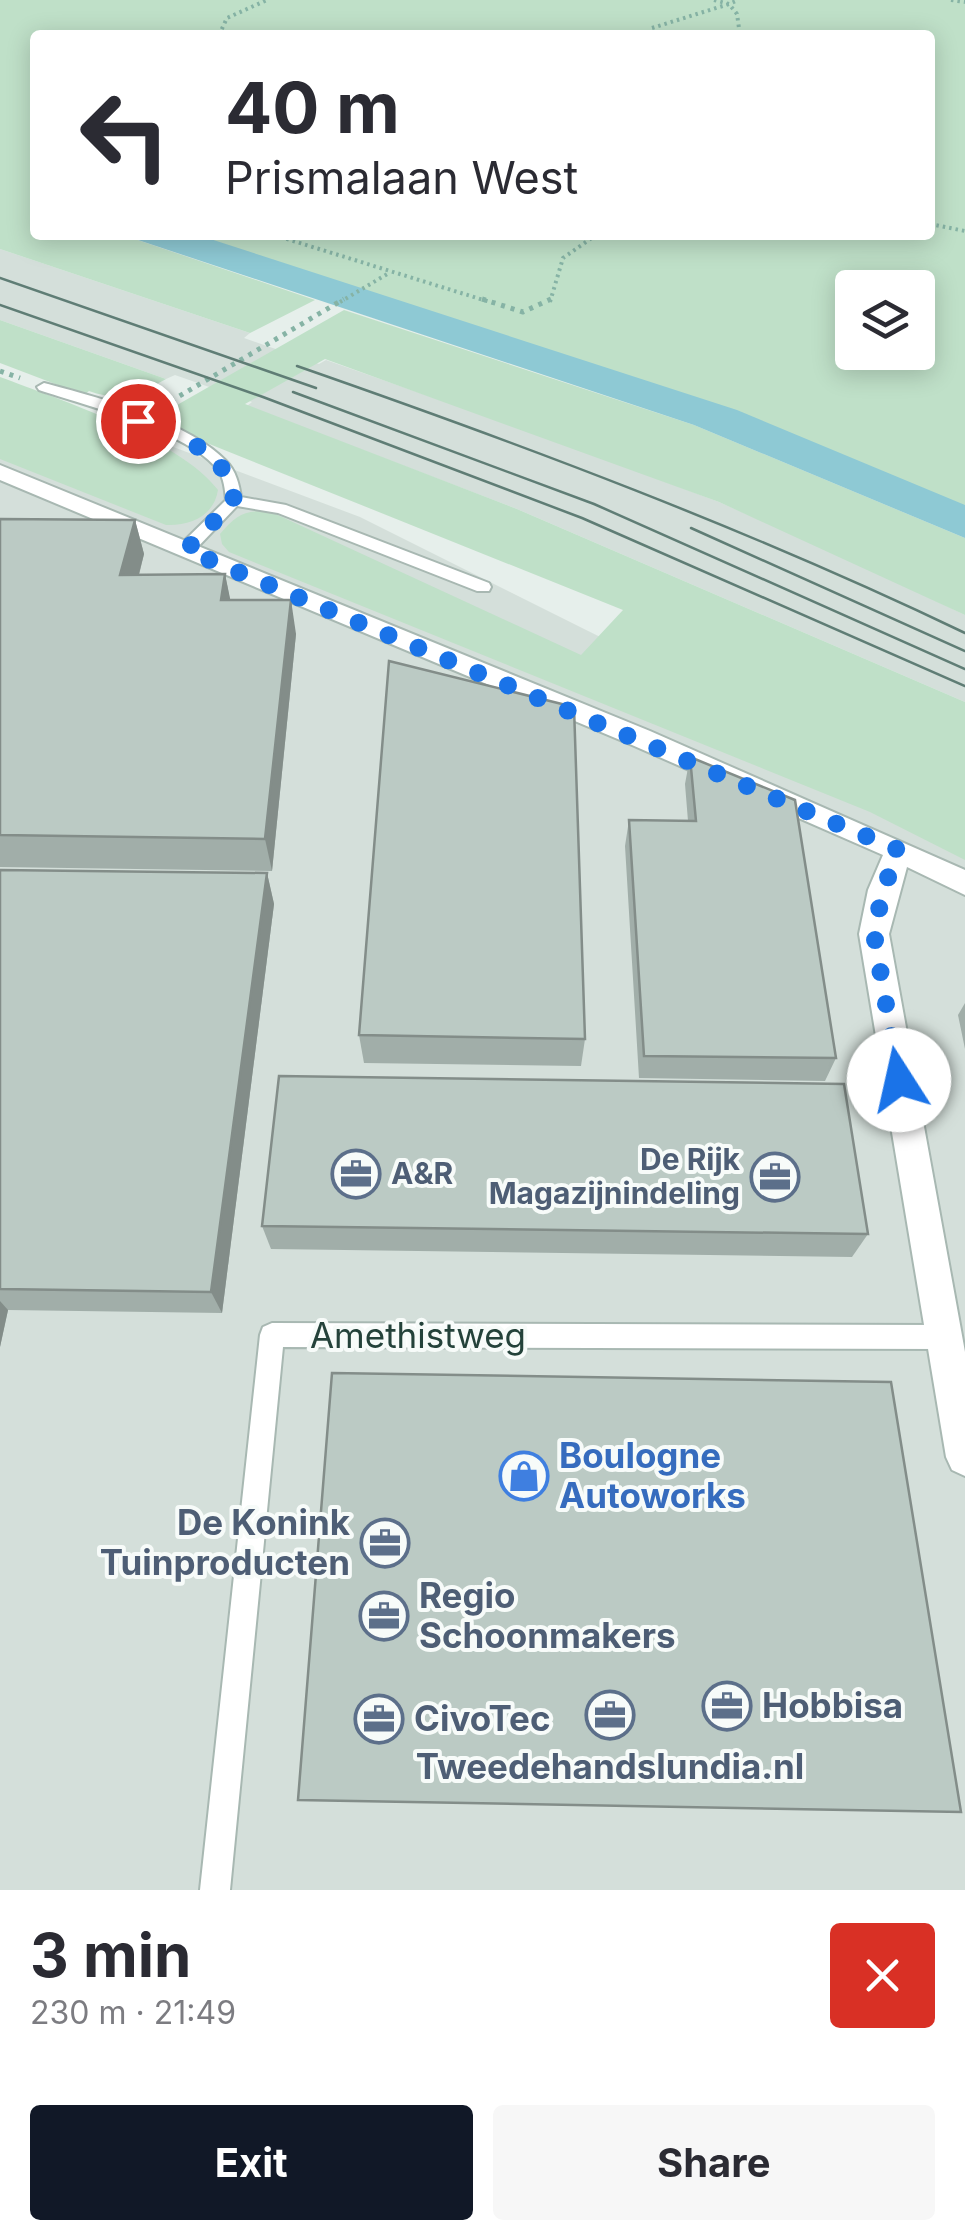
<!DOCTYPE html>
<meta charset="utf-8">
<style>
:root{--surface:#fff;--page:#f7f7f7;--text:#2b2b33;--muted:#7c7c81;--accent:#111827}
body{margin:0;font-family:Inter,sans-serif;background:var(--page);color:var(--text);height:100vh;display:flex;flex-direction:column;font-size:38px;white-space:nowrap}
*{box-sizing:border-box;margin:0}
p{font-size:32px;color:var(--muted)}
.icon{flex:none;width:55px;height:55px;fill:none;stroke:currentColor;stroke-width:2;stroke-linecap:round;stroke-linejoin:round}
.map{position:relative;height:1890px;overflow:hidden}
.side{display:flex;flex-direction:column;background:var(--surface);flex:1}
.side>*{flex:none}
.top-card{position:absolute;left:30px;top:30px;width:905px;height:210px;border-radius:10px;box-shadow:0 5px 25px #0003;background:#fff;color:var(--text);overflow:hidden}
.fabs{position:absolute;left:835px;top:270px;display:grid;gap:20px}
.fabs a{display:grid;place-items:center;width:100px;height:100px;border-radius:10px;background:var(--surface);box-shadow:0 5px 25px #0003;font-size:50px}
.pin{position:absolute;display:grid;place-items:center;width:85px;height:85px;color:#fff;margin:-42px;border:5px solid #fff;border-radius:50%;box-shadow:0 2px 10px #0007}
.me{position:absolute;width:110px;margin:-55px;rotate:350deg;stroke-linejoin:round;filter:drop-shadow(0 0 8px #0008)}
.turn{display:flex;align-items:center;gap:35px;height:210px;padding:0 30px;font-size:45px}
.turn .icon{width:130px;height:130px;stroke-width:2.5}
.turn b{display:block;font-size:70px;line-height:85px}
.round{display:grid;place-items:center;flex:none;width:105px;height:105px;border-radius:10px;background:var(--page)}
.headline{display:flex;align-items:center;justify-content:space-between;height:170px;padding:0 30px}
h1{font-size:60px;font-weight:700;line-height:75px}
.button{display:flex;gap:20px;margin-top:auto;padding:20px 30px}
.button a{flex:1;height:115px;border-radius:10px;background:var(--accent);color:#fff;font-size:40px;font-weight:700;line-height:115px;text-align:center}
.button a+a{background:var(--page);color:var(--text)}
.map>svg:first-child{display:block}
.built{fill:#d4dfda}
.green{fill:#bfe0c8;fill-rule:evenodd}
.water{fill:#8ec9d4}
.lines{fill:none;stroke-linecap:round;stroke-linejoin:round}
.lane-casing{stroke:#a8b8b2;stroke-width:4}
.street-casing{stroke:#a8b8b2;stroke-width:4}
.path-far1{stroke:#86b3a5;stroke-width:4;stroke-dasharray:2.5 4;stroke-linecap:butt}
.path{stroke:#86b3a5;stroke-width:5;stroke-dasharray:4 6;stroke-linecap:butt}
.lane{fill:#fff;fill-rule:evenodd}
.street{fill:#fff;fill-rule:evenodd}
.tram{stroke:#5f7d75;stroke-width:2.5}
.wall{fill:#a1aea9}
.shaded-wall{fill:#838d89}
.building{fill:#bbcac4;stroke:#838d89;stroke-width:2.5}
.route{stroke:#1a73e8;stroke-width:18;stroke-dasharray:0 32.4}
.labels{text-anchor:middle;stroke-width:8;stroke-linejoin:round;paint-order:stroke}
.service-label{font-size:30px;font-weight:bold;fill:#4e5e75;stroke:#f7fbf9;text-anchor:end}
.near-street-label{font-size:35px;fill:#24423a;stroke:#f7fbf9}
.near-shop-label{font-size:35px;font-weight:bold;fill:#366cbe;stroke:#f7fbf9;text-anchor:start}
.near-service-label{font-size:35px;font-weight:bold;fill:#4e5e75;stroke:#f7fbf9;text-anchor:start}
</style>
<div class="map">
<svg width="965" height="1890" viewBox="0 0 965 1890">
<rect width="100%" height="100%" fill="#e6efeb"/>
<g class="built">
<polygon points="0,249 250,333 244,338 319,364 326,360 573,447 719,502 853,561 965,615 965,702 517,509 247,406 252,402 175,375 166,379 0,320"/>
<polygon points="0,382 360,517 965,819 965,1890 0,1890"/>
</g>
<g class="green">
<path d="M0,0H965V516L135,235H930V35H35V235H123L315,300L250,333L0,249ZM852,288H918V352H852Z"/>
<path d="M344,310L694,425L965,538V615L719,502L325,359L245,404L517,509L965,702V860L870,812L229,552L222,544L220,534C236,515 244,510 269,511L581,655L623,610L157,423L155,419L163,413Z"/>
<path d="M0,320L166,379C138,395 120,402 89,391L84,395L0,363Z"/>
<path d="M0,377C59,399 182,441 218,490C214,516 190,526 166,525L0,459Z"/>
</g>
<polygon class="water" points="123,235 198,235 737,410 965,505 965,538 694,425"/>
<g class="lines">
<g class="lane-casing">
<g id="lane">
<path d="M44,383C97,397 188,421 226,461C236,471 239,484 241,497L286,505L489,583L491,587L489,591H477L278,513L237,506L192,553H180V545L226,500C225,490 224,478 218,470C190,432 84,405 39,390L37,387Z"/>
<polygon points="272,1323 942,1325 951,1328 954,1337 951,1346 942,1349 283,1347 230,1890 200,1890 260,1335 263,1327"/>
</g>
</g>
<g class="street-casing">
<polygon id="street" points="0,465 650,731 965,870 965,895 907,867 889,934 965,1352 965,1476 952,1470 946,1457 859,934 868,890 883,855 632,745 0,480"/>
</g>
<g class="path-far1">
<polyline points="714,0 729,4 738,0"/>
<polyline points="951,0 965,2"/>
<polyline points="652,28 729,4 737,14 740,35"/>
<polyline points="219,35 227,18 267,0"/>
<polyline points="930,224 965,231"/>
<polyline points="274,235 490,302"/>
<polyline points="340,302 389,273"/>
<polyline points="550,302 563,258 596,235"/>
</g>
<g class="path">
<polyline points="482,299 523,312 551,299"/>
<polyline points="0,371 20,378"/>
<polyline points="171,401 344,299"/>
</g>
<use href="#lane" class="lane"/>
<use href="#street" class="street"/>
<g class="tram">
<polyline points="0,278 316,388"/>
<polyline points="0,305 263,397 582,518 965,686"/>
<path d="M297,366C524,445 748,529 965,633"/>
<polyline points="293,392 594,504 965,669"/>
<polyline points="691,528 965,651"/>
</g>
</g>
<g class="wall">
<polygon points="0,519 135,520 144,554 139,575 225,574 230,600 296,634 272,871 0,867"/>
<polygon points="690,757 836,1058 825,1081 639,1078 625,846 629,820 688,821 685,784"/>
<polygon points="0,870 267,873 274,904 222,1313 8,1310 0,1347"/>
<polygon points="965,1003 965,1049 958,1015"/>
<polygon points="359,1035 585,1039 581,1066 364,1063"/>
<polygon points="262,1226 868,1234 852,1257 271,1249"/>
</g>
<g class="shaded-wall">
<polygon points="135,520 144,554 130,609 120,575"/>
<polygon points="225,574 232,608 221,600"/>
<polygon points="291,600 296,634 272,871 265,839"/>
<polygon points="267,873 274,904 222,1313 211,1292"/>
<polygon points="0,1301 8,1310 0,1347"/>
</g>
<g class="building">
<polygon points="0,519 135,520 120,575 225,574 221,600 291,600 265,839 0,835"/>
<polygon points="389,661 574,707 585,1039 359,1035"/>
<polygon points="690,757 795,800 836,1058 644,1056 629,820 696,821"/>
<polygon points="0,870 267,873 211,1292 0,1289"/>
<polygon points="279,1076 844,1084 868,1234 262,1226"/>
<polygon points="332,1373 891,1382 961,1812 298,1800"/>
</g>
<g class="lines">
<path class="route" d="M138,421C180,438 228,449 234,501L186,550L899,850L883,890L874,934L899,1080"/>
</g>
<defs>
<g id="office-ring" transform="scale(2.5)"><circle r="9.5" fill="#f7fbf9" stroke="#5c6f8a" stroke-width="1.5"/><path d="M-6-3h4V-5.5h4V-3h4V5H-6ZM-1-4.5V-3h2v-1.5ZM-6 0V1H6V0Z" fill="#5c6f8a"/></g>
<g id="shop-ring" transform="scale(2.5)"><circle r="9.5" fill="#f7fbf9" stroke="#3f7fe0" stroke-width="1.5"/><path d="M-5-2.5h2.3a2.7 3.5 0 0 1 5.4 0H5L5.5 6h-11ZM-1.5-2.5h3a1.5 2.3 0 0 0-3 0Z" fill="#3f7fe0"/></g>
</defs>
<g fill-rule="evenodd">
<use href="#office-ring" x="356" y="1174"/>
<use href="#office-ring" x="775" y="1177"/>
<use href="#shop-ring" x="524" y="1476"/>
<use href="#office-ring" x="385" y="1543"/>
<use href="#office-ring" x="384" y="1616"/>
<use href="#office-ring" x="727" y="1706"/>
<use href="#office-ring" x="610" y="1715"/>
<use href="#office-ring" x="379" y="1719"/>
</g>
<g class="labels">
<g class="service-label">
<text x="740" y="1170">De Rijk<tspan x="740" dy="34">Magazijnindeling</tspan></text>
<text x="391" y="1184" text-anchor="start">A&amp;R</text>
</g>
<g class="near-street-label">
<text x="418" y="1348">Amethistweg</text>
</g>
<g class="near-shop-label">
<text x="559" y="1468">Boulogne<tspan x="559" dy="40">Autoworks</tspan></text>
</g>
<g class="near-service-label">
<text x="350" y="1535" text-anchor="end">De Konink<tspan x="350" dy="40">Tuinproducten</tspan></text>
<text x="419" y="1608">Regio<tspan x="419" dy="40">Schoonmakers</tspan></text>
<text x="762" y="1718">Hobbisa</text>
<text x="414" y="1731">CivoTec</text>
<text x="610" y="1779" text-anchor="middle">Tweedehandslundia.nl</text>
</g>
</g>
</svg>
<div class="fabs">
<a><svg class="icon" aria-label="layers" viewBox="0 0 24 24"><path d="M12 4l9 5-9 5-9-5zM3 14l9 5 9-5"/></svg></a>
</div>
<div class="pin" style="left:138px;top:421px;background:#d93025"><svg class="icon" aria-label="arrive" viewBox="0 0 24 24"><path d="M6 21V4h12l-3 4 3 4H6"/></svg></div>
<svg class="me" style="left:899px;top:1080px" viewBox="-20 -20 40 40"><circle r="19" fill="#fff"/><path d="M0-13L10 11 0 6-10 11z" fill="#1a73e8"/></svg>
<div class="top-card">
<div class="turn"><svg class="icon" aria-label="left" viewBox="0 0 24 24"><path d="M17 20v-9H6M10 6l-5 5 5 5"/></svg><div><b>40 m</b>Prismalaan West</div></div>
</div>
</div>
<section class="side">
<div class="headline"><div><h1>3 min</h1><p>230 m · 21:49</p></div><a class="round" style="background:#d93025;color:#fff"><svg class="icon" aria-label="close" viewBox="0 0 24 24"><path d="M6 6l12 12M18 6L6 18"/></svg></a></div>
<div class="button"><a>Exit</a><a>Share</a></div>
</section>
